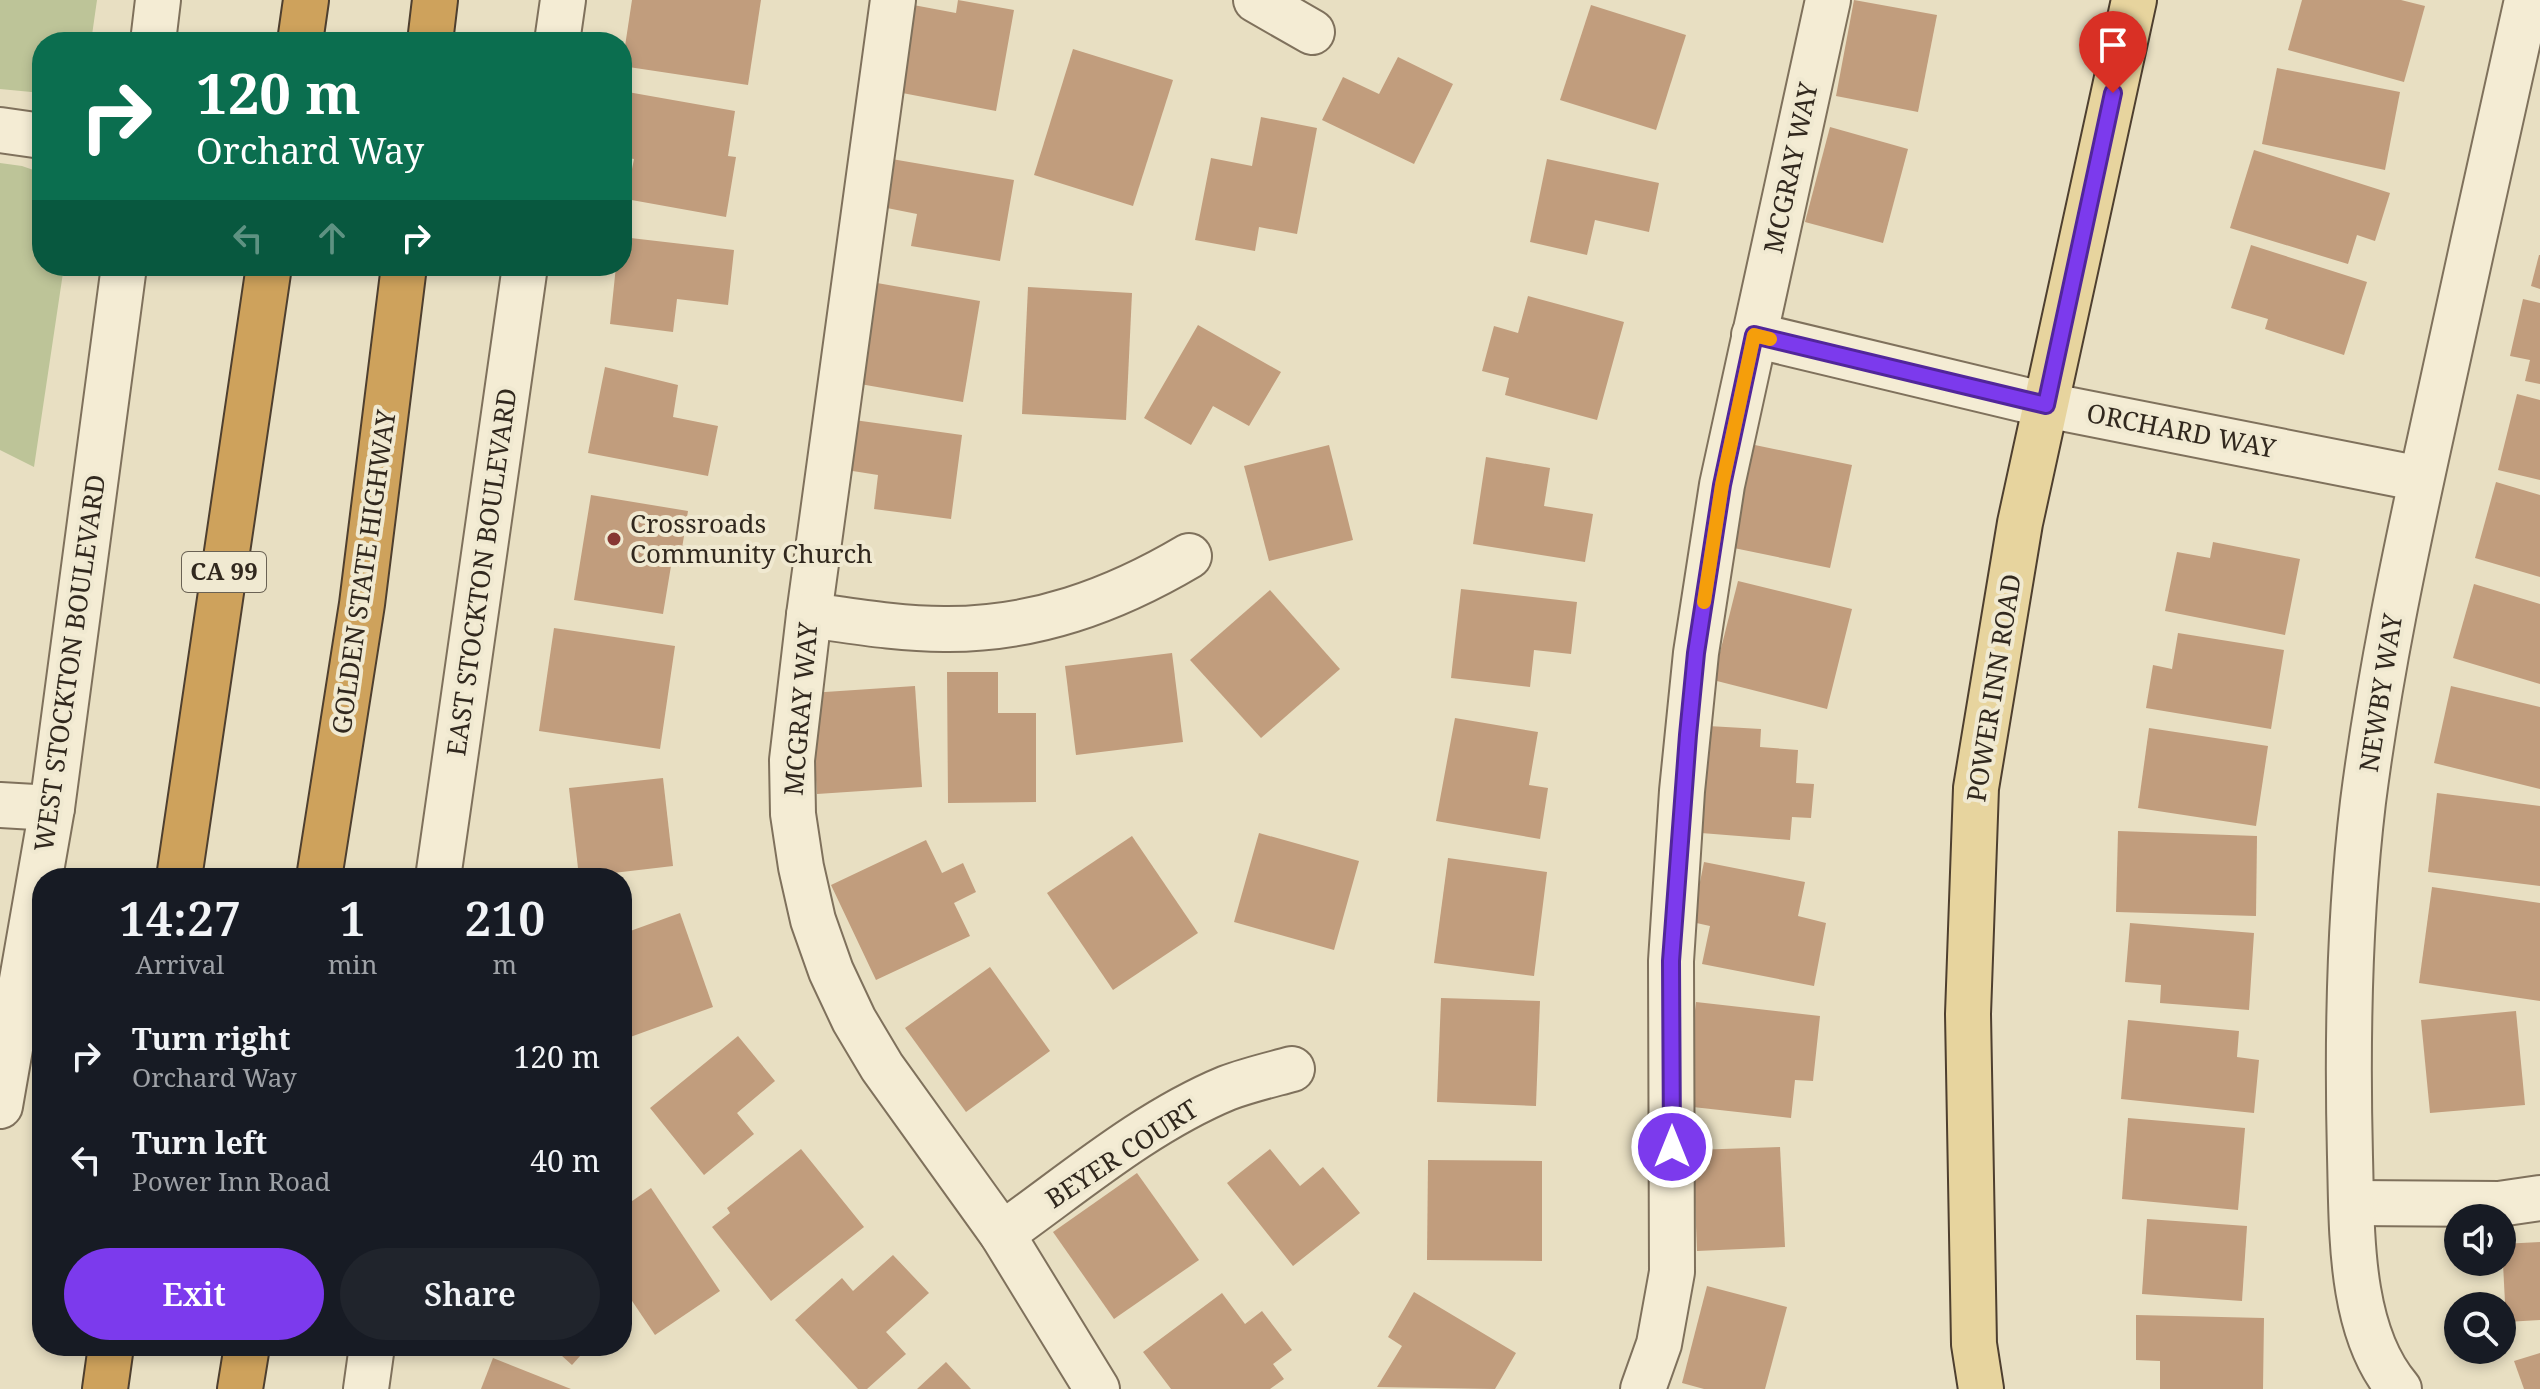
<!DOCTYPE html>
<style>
:root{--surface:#171b24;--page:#20242c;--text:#f1f3f6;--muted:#9ea1a6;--accent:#7c3aed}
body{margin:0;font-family:"Noto Serif",serif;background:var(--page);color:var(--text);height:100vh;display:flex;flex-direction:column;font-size:30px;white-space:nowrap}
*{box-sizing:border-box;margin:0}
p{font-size:26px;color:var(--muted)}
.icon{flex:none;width:44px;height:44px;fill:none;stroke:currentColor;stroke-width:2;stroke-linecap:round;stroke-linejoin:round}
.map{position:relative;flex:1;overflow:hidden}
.sheet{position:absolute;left:32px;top:868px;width:600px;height:488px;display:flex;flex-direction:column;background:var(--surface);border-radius:32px;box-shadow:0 4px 12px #0003}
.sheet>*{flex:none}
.guide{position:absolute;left:32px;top:32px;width:600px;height:244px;border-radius:32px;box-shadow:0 4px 12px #0003;background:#0b6e4f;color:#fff;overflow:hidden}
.controls{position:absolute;left:2444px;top:1204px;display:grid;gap:16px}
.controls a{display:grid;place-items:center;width:72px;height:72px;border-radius:50%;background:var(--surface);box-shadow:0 4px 12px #0003;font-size:40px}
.pin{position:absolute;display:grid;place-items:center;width:68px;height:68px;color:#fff;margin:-82px -34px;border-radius:50% 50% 50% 0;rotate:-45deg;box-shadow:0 0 8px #0007}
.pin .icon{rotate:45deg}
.me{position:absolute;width:88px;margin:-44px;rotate:0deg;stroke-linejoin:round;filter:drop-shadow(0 0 6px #0008)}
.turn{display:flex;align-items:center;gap:28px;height:168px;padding:0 32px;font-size:36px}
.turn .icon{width:104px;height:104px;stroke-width:2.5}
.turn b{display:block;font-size:56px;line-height:68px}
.lanes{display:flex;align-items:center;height:76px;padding:0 32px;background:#0003;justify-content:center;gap:40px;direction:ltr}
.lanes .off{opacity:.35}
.eta{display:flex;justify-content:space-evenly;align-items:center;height:136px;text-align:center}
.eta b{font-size:48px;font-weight:600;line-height:56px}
.cta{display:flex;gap:16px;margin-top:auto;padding:16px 32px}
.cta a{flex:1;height:92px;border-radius:48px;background:var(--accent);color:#fff;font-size:32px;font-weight:600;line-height:92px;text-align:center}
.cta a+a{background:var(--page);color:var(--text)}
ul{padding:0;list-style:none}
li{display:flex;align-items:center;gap:24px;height:104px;padding:0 32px}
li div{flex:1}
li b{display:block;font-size:30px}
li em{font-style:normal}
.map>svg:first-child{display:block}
.green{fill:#bdc498}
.building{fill:#c19d7d}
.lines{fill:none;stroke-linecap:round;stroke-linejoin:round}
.minor-casing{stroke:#7f715c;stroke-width:48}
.major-casing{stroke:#4e3f2f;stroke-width:48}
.highway-casing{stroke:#4e3f2f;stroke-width:48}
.minor{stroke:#f4ecd4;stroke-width:44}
.major{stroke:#e7d49e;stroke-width:44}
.highway{stroke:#cea25c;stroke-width:44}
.route-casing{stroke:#51269a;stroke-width:20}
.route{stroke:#7c3aed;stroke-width:14}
.slow{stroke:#f59e0b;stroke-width:14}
.poi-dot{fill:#873733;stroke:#f0e9d1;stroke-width:3}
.labels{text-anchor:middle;stroke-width:8;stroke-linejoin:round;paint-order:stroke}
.shield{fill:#f0e9d1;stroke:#6a6254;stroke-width:2}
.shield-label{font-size:24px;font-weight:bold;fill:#31281e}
.street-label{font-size:26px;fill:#31281e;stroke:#f0e9d1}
.poi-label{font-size:26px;fill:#31281e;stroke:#f0e9d1;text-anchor:start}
</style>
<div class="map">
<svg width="2540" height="1389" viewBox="0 0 2540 1389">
<rect width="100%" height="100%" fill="#e8dfc2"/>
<g class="green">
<polygon points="0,0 97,0 91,42 42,42 42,93 0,89"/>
<polygon points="0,163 22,166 42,173 42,266 64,266 34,467 0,450"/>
</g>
<g class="building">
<polygon points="632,0 761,0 748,85 622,66"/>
<polygon points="958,0 1014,10 996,111 892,91 908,4 956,13"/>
<polygon points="1854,0 1937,15 1918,112 1836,96"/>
<polygon points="2302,0 2401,0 2425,6 2404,82 2288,50"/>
<polygon points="1591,5 1686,35 1656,130 1560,100"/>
<polygon points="1073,49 1173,80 1133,206 1034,175"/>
<polygon points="1398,57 1453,84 1414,164 1322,120 1343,77 1379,94"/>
<polygon points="2277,68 2400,92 2385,170 2262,144"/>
<polygon points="622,91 735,111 728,156 736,157 726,217 626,199 634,159 622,157"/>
<polygon points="1261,117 1317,128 1297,234 1259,227 1255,251 1195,240 1211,158 1252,166"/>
<polygon points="1830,127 1908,149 1883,243 1805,222"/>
<polygon points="2254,150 2390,193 2375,241 2357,235 2348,264 2230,228"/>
<polygon points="880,157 1014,180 1000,261 911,246 917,214 872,205"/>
<polygon points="1547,159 1659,183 1649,232 1595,220 1587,255 1530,242"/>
<polygon points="622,237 734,250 728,305 677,299 673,332 610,324 616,266 622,266"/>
<polygon points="2251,245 2367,282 2344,355 2265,329 2268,319 2231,308"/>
<polygon points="2539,255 2540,255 2540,289 2531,286"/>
<polygon points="877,283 980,301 963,402 860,384"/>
<polygon points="1028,287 1132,293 1126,420 1022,414"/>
<polygon points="1528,296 1624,322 1597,420 1505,395 1509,378 1482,371 1494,326 1518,333"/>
<polygon points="2523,299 2540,303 2540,384 2525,381 2530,360 2510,356"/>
<polygon points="1198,325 1281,372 1249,426 1213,406 1191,445 1144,418"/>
<polygon points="605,367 678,385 673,417 718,426 708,476 588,453"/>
<polygon points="2517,394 2540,400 2540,480 2498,470"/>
<polygon points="847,419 962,435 951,519 874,509 878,475 840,469"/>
<polygon points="1750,444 1852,465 1830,568 1729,547"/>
<polygon points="1329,445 1353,540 1269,561 1244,466"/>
<polygon points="1486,457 1550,468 1544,506 1593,514 1585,562 1473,544"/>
<polygon points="2496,482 2540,495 2540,577 2475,558"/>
<polygon points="591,495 688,511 679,567 671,566 663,614 574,600"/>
<polygon points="2213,542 2300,559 2285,635 2165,611 2177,552 2210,558"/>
<polygon points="1738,581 1852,609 1827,709 1713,680"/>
<polygon points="2474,584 2540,604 2540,684 2453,658"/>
<polygon points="1461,589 1577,602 1571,654 1534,650 1530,687 1451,678"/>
<polygon points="1270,590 1340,669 1261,738 1190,660"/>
<polygon points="554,628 675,646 660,749 539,731"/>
<polygon points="2178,633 2284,650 2271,729 2146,708 2153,665 2172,669"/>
<polygon points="1172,653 1183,742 1076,755 1065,666"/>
<polygon points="947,672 998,672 998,713 1036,713 1036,802 948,803"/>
<polygon points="915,686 922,787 817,794 810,693"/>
<polygon points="2451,686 2540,707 2540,789 2434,763"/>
<polygon points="1455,718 1538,732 1529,785 1548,788 1540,839 1436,821"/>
<polygon points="1708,726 1761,729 1760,747 1798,750 1796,783 1814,784 1811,818 1792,817 1790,840 1701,833"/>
<polygon points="2149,728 2268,746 2256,826 2138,808"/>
<polygon points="663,778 673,866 579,877 569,788"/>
<polygon points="2437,793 2540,806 2540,886 2428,872"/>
<polygon points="2118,831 2257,836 2256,916 2116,912"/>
<polygon points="1259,833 1359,861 1334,950 1234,922"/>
<polygon points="1132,836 1198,933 1113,990 1047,893"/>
<polygon points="926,840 942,873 963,863 976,892 954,903 970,936 876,980 831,885"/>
<polygon points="1448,858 1547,872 1534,976 1434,963"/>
<polygon points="1704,862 1805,882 1798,916 1826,923 1814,986 1702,964 1710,926 1692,922"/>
<polygon points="2432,887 2540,903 2540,1001 2419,983"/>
<polygon points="680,913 713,1007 622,1040 622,934"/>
<polygon points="2130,923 2254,933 2249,1010 2160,1003 2161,985 2125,982"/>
<polygon points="990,967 1050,1051 966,1112 905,1028"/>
<polygon points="1441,998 1540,1001 1536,1106 1437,1102"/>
<polygon points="1696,1002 1820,1016 1813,1081 1795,1080 1791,1118 1684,1106"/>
<polygon points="2516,1011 2525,1105 2430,1113 2421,1020"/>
<polygon points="2128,1020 2239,1031 2237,1057 2259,1060 2254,1113 2121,1099"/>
<polygon points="738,1036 775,1081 737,1113 754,1134 704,1175 650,1108"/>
<polygon points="2128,1118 2245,1128 2238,1210 2122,1199"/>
<polygon points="1780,1147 1785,1247 1697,1251 1693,1150"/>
<polygon points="801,1149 864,1227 771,1301 712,1227 730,1213 727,1208"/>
<polygon points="1270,1149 1300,1186 1323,1167 1360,1213 1293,1266 1227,1183"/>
<polygon points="1428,1160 1542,1161 1542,1261 1427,1260"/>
<polygon points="1137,1173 1199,1260 1114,1319 1053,1232"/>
<polygon points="651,1188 720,1291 655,1335 622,1286 622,1208"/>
<polygon points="2147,1219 2247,1226 2242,1301 2142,1294"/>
<polygon points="2540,1242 2540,1320 2506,1322 2502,1244"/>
<polygon points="893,1255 929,1293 886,1332 906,1354 867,1389 858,1389 795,1320 842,1278 853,1291"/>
<polygon points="1707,1286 1787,1307 1765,1389 1704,1389 1682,1383"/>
<polygon points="1414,1292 1516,1353 1495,1389 1377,1387 1402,1346 1388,1337"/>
<polygon points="1222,1293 1245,1324 1262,1311 1292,1350 1273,1364 1284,1379 1270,1389 1171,1389 1143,1352"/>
<polygon points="2136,1315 2264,1318 2263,1389 2160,1389 2160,1361 2136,1360"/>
<polygon points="551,1346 589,1346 572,1365"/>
<polygon points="2540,1353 2540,1389 2524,1389 2514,1361"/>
<polygon points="493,1358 571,1389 481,1389"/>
<polygon points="946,1362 971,1389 917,1389"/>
</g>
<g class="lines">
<g class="minor-casing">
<g id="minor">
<polyline points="893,0 809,615 792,760 793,814 801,867 813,920 831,971 854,1020 882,1067 1002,1234 1097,1389"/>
<polyline points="1256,0 1312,32"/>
<polyline points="153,42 158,0"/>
<polyline points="557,42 563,0"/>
<polyline points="0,130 42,136"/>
<polyline points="1754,335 2046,405 2421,479"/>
<path d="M809,615C853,621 899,629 944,629C1033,630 1113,601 1189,556"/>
<polyline points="0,805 52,808"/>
<polyline points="438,878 525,266"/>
<polyline points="0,1106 52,808 124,266"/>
<polyline points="2352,1203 2499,1204 2540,1198"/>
<path d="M1002,1234C1074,1183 1145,1122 1227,1088C1248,1080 1270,1075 1292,1069"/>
<polyline points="366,1389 372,1346"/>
<polyline points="1643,1389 1659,1344 1672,1272 1671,961 1682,791 1696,653 1722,485 1828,0"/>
<path d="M2399,1389C2349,1331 2352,1231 2350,1157C2347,1039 2349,919 2363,802C2379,677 2405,554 2432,431C2463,287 2495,144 2527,0"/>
</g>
</g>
<g class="major-casing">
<polyline id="major" points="1981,1389 1974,1344 1968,1014 1976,788 2020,523 2134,0"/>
</g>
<g class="highway-casing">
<g id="highway">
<polyline points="300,42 306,0"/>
<polyline points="430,42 435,0"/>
<polyline points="179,878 269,266"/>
<polyline points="319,878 362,604 404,266"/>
<polyline points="105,1389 111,1346"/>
<polyline points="240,1389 247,1346"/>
</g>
</g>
<use href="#minor" class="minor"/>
<use href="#major" class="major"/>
<use href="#highway" class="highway"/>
</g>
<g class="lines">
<g class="route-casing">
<polyline id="route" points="1672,1147 1671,961 1688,735 1696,653 1722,485 1754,335 2046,405 2113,93"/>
</g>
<use href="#route" class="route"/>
<polyline class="slow" points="1704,602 1722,485 1754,335 1770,339"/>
</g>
<circle class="poi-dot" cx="614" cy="539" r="8"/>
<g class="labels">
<rect class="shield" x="182" y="552" width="84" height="40" rx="6"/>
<g class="shield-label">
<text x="224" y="580">CA 99</text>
</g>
<g class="street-label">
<text transform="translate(1791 168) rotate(-78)" y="9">MCGRAY WAY</text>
<text transform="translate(2181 431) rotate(11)" y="9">ORCHARD WAY</text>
<text transform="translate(364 572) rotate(-82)" y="9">GOLDEN STATE HIGHWAY</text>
<text transform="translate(482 572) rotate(-82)" y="9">EAST STOCKTON BOULEVARD</text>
<text transform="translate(70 663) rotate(-82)" y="9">WEST STOCKTON BOULEVARD</text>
<text transform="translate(1994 688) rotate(-81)" y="9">POWER INN ROAD</text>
<text transform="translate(2381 693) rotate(-81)" y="9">NEWBY WAY</text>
<text transform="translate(801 709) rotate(-85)" y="9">MCGRAY WAY</text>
<text transform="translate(1122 1154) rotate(-33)" y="9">BEYER COURT</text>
</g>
<g class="poi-label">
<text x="630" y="533">Crossroads<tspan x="630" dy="30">Community Church</tspan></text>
</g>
</g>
</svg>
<div class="controls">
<a><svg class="icon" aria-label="sound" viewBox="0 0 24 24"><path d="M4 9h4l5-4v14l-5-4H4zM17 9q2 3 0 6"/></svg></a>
<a><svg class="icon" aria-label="search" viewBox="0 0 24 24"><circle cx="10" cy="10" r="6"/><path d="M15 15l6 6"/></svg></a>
</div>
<div class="pin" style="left:2113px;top:93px;background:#d93025"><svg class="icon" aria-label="arrive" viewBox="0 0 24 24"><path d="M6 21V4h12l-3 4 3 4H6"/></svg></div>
<svg class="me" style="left:1672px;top:1147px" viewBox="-20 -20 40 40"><circle r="17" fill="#7c3aed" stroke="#fff" stroke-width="3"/><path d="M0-11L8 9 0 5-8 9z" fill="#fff"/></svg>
<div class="guide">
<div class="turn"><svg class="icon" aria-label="right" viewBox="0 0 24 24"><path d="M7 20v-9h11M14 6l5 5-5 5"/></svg><div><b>120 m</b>Orchard Way</div></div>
<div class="lanes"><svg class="icon off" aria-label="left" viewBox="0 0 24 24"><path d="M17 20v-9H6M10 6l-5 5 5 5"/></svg><svg class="icon off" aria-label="ahead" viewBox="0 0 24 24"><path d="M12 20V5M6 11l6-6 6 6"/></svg><svg class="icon" aria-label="right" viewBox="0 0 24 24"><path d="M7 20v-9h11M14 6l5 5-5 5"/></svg></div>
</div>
<section class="sheet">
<div class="eta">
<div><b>14:27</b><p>Arrival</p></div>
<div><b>1</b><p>min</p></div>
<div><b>210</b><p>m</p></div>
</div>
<ul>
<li><svg class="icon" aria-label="right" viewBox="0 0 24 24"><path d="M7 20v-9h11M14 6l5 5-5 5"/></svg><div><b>Turn right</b><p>Orchard Way</p></div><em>120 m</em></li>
<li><svg class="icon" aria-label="left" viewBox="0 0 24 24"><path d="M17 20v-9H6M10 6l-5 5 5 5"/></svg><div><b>Turn left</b><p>Power Inn Road</p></div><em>40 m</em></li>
</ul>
<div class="cta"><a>Exit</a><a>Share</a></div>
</section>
</div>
